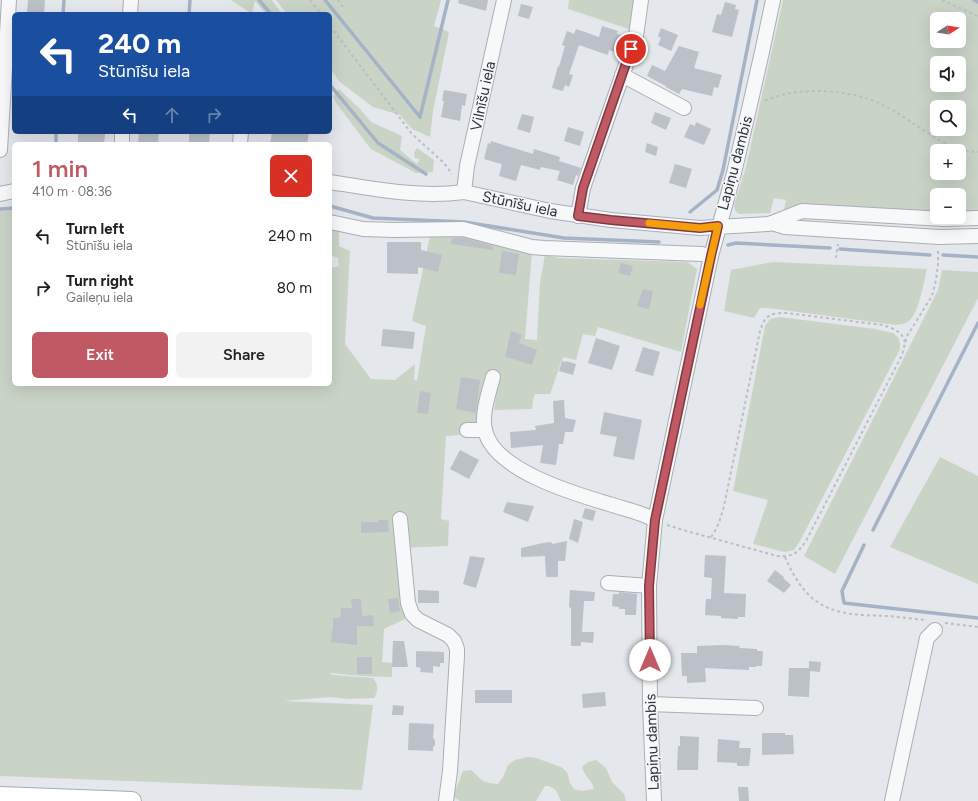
<!DOCTYPE html>
<meta charset="utf-8">
<style>
:root{--surface:#fff;--page:#f2f2f2;--text:#202124;--muted:#757577;--accent:#c05964}
body{margin:0;font-family:Figtree,sans-serif;background:var(--page);color:var(--text);height:100vh;display:flex;flex-direction:column;font-size:15px;white-space:nowrap}
*{box-sizing:border-box;margin:0}
p{font-size:13px;color:var(--muted)}
.icon{flex:none;width:22px;height:22px;fill:none;stroke:currentColor;stroke-width:2;stroke-linecap:round;stroke-linejoin:round}
.map{position:relative;flex:1;overflow:hidden}
.details{position:absolute;left:12px;top:142px;width:320px;height:244px;display:flex;flex-direction:column;background:var(--surface);border-radius:6px;box-shadow:0 4px 16px #0002}
.details>*{flex:none}
.hud{position:absolute;left:12px;top:12px;width:320px;height:122px;border-radius:6px;box-shadow:0 4px 16px #0002;background:#1a4fa0;color:#fff;overflow:hidden}
.needle{width:26px;rotate:78deg}
.controls{position:absolute;left:930px;top:12px;display:grid;gap:8px}
.controls a{display:grid;place-items:center;width:36px;height:36px;border-radius:6px;background:var(--surface);box-shadow:0 4px 16px #0002;font-size:20px}
.pin{position:absolute;display:grid;place-items:center;width:34px;height:34px;color:#fff;margin:-17px;border:2px solid #fff;border-radius:50%;box-shadow:0 1px 4px #0007}
.me{position:absolute;width:44px;margin:-22px;rotate:0deg;stroke-linejoin:round;filter:drop-shadow(0 0 3px #0008)}
.turn{display:flex;align-items:center;gap:14px;height:84px;padding:0 20px;font-size:18px}
.turn .icon{width:52px;height:52px;stroke-width:2.5}
.turn b{display:block;font-size:28px;line-height:34px}
.lanes{display:flex;align-items:center;height:38px;padding:0 20px;background:#0003;justify-content:center;gap:20px;direction:ltr}
.lanes .off{opacity:.35}
.round{display:grid;place-items:center;flex:none;width:42px;height:42px;border-radius:6px;background:var(--page)}
.summary{display:flex;align-items:center;justify-content:space-between;height:68px;padding:0 20px}
h1{font-size:24px;font-weight:600;line-height:30px;color:var(--accent)}
.button{display:flex;gap:8px;margin-top:auto;padding:8px 20px}
.button a{flex:1;height:46px;border-radius:6px;background:var(--accent);color:#fff;font-size:16px;font-weight:600;line-height:46px;text-align:center}
.button a+a{background:var(--page);color:var(--text)}
ul{padding:0;list-style:none}
li{display:flex;align-items:center;gap:12px;height:52px;padding:0 20px}
li div{flex:1}
li b{display:block;font-size:15px}
li em{font-style:normal}
.map>svg:first-child{display:block}
.green{fill:#c9d4c7;fill-rule:evenodd}
.lines{fill:none;stroke-linecap:round;stroke-linejoin:round}
.stream{stroke:#a4b3c6;stroke-width:3.5}
.building{fill:#bcc0c7}
.minor-casing{stroke:#aaaeb5;stroke-width:16}
.major-casing{stroke:#a5abb5;stroke-width:20}
.path{stroke:#bbbdc2;stroke-width:2;stroke-dasharray:3 3;stroke-linecap:butt}
.minor{stroke:#f7f8f9;stroke-width:14}
.major{stroke:#fff;stroke-width:18}
.route-casing{stroke:#7d3a41;stroke-width:10}
.route{stroke:#c05964;stroke-width:7}
.slow{stroke:#f59e0b;stroke-width:7}
.labels{text-anchor:middle;stroke-width:3;stroke-linejoin:round;paint-order:stroke}
.street-label{font-size:15px;fill:#2e3441;stroke:#f4f6f8}
</style>
<div class="map">
<svg width="978" height="801" viewBox="0 0 978 801">
<rect width="100%" height="100%" fill="#e4e7eb"/>
<g class="green">
<polygon points="231,0 272,0 282,14 266,14 255,1 252,14"/>
<polygon points="276,0 441,0 434,26 449,32 433,111 430,137 412,129 400,115 373,107 340,82 330,68 330,14 287,14"/>
<polygon points="569,0 636,0 632,30 568,9"/>
<path d="M783,0H978V215L959,216V195H937V216L792,207L784,210L786,200L774,198L770,213L739,214C736,212 734,210 734,205L746,167ZM937,19H959V41H937ZM937,63H959V85H937ZM937,107H959V129H937ZM937,151H959V173H937Z"/>
<polygon points="339,89 360,109 371,122 402,136 400,150 417,164 420,159 415,158 414,153 417,148 434,160 433,172 416,173 371,149 336,103 333,96"/>
<path d="M14,207V384H330V268L339,266L338,258L330,255V230L331,226L339,230V246L350,251L345,344L371,379L395,380L415,364L414,380L417,381L426,326L412,321L430,236L458,235L476,238L532,251L525,339L537,340L540,282L545,255L559,258L687,262L697,269L681,352L598,327L595,336L583,334L576,360L563,357L550,394H535L533,400L532,409L494,410L499,376L475,434L446,436L441,519L449,521L448,546L399,548L407,618L384,629L382,662L392,663V677L360,676L330,673L332,675L373,678C379,685 378,691 374,698L348,699L331,697L283,701L373,705L362,790L0,776V208Z"/>
<path d="M773,262L927,269C924,281 919,312 910,320C906,324 902,324 896,325L768,308H760L754,318L724,311L731,270Z"/>
<polygon points="942,270 978,272 978,298 835,574 804,556 938,290"/>
<polygon points="780,317 875,329 893,333 898,337 900,343 900,349 800,541 794,550 784,552 753,544 768,500 733,491 765,326 770,319"/>
<polygon points="940,457 978,476 978,584 890,547"/>
<path d="M528,757L536,758L561,767L567,772L570,783L574,789L582,791L594,789C592,780 584,776 582,767L588,762L596,760L606,768L612,782L624,794L626,801H561L556,790L549,786H545L543,789L536,801H460L455,798L454,794L463,771L471,770C484,781 479,782 498,784L503,777L508,765L515,760Z"/>
</g>
<g class="lines">
<g class="stream">
<polyline points="259,0 271,14"/>
<polyline points="325,0 420,117"/>
<polyline points="974,0 978,2"/>
<polyline points="63,14 64,0"/>
<polyline points="189,14 190,0"/>
<polyline points="330,85 378,143 426,174"/>
<polyline points="420,117 448,0"/>
<polyline points="56,144 56,132"/>
<polyline points="330,206 373,218 464,222 564,238 659,242"/>
<polyline points="0,209 14,208"/>
<polyline points="690,212 717,190 723,170 757,0"/>
<polyline points="728,245 736,243 830,248"/>
<polyline points="840,249 930,255"/>
<polyline points="943,255 978,257"/>
<polyline points="873,530 978,323"/>
<polyline points="864,545 842,591 844,603 978,618"/>
</g>
</g>
<g class="building">
<polygon points="28,0 45,0 44,14 27,14"/>
<polygon points="459,0 488,0 486,11 458,3"/>
<polygon points="725,2 736,5 735,9 739,10 732,37 712,32 717,14 721,15"/>
<polygon points="521,4 533,7 529,19 518,16"/>
<polygon points="602,26 618,31 617,34 622,35 617,53 609,50 608,55 579,45 569,74 573,75 569,87 565,85 563,91 552,88 558,66 559,67 565,46 562,45 567,31 574,34 576,29 599,37"/>
<polygon points="661,28 678,35 671,51 658,45 661,38 658,36"/>
<polygon points="679,46 699,52 694,68 722,75 718,88 714,87 712,96 682,89 679,94 666,87 666,86 647,76 652,65 665,71"/>
<polygon points="444,90 467,94 465,106 462,105 460,121 441,117 444,101 442,101"/>
<polygon points="655,112 671,118 666,130 651,123"/>
<polygon points="522,114 534,117 530,133 517,129"/>
<polygon points="696,122 711,129 704,145 684,137 690,124 695,126"/>
<polygon points="568,127 584,132 580,146 564,141"/>
<polygon points="78,132 93,132 93,133 105,134 104,144 78,144"/>
<polygon points="139,132 159,132 158,144 138,144"/>
<polygon points="189,132 210,132 209,144 189,143"/>
<polygon points="272,132 309,132 307,144 270,144"/>
<polygon points="491,141 533,154 534,149 560,157 559,161 581,168 578,176 576,175 573,185 557,180 560,171 541,167 540,170 521,165 516,181 499,176 502,164 484,159 488,143 490,144"/>
<polygon points="647,143 658,147 656,156 645,152"/>
<polygon points="675,164 692,169 686,188 669,183"/>
<polygon points="452,238 464,238 493,246 493,250 451,244"/>
<polygon points="387,242 421,242 421,250 442,255 438,272 418,267 418,274 387,273"/>
<polygon points="502,251 519,254 516,275 499,273"/>
<polygon points="621,263 633,266 630,276 618,273"/>
<polygon points="643,289 653,291 649,309 637,306"/>
<polygon points="383,329 415,332 413,349 381,346"/>
<polygon points="511,331 522,335 519,343 537,350 532,365 513,359 505,357"/>
<polygon points="596,338 620,346 612,370 588,363"/>
<polygon points="643,347 660,352 653,376 635,371"/>
<polygon points="562,361 566,362 566,361 576,364 573,375 559,371"/>
<polygon points="461,377 480,380 476,413 456,409"/>
<polygon points="420,391 431,393 428,414 417,413"/>
<polygon points="564,400 565,418 576,420 573,432 565,432 563,444 559,444 556,465 540,463 543,445 511,448 510,432 536,430 535,426 554,423 553,401"/>
<polygon points="604,412 642,420 634,460 613,456 617,437 600,434"/>
<polygon points="460,450 479,460 469,479 450,469"/>
<polygon points="507,502 534,506 528,522 503,512"/>
<polygon points="585,508 596,511 593,521 582,518"/>
<polygon points="574,519 583,522 578,543 569,539"/>
<polygon points="378,520 388,520 389,532 361,533 361,522 379,522"/>
<polygon points="567,541 565,561 558,561 558,577 546,577 545,556 521,557 521,548 543,543 551,542 552,544"/>
<polygon points="705,555 726,556 724,593 746,594 745,617 738,617 738,619 721,618 721,616 705,615 706,599 711,599 712,578 704,577"/>
<polygon points="470,556 485,558 476,588 463,584 467,569"/>
<polygon points="775,570 784,577 783,578 791,585 784,593 767,581"/>
<polygon points="418,590 439,591 439,603 418,603"/>
<polygon points="570,590 595,592 594,601 584,601 582,632 594,632 593,643 581,642 581,646 571,646 571,608 569,607"/>
<polygon points="619,592 637,594 636,615 625,615 625,609 619,609 619,607 612,606 613,594 619,594"/>
<polygon points="398,598 400,611 390,613 388,599"/>
<polygon points="351,599 361,599 362,616 373,615 374,626 357,626 357,645 331,642 332,630 333,630 333,618 340,618 341,608 352,608"/>
<polygon points="393,641 404,641 408,667 392,667"/>
<polygon points="722,645 740,646 739,648 757,649 757,651 763,651 762,666 756,666 756,667 749,667 749,670 705,668 706,682 687,683 687,676 682,676 681,653 697,653 697,646"/>
<polygon points="416,651 444,652 444,663 440,663 440,667 433,666 433,673 420,672 421,668 416,667"/>
<rect x="357" y="657" width="15" height="17"/>
<polygon points="809,661 821,662 820,672 810,671 809,697 788,696 789,668 809,668"/>
<rect x="475" y="690" width="37" height="13"/>
<polygon points="605,692 606,706 583,708 582,694"/>
<polygon points="393,705 404,706 403,715 392,715"/>
<polygon points="409,723 434,724 433,738 435,740 435,745 433,747 433,751 408,750"/>
<polygon points="762,733 785,733 785,735 793,735 794,754 762,755"/>
<polygon points="680,736 699,737 698,770 677,770 678,746 680,746"/>
<polygon points="718,739 740,741 739,748 751,748 749,766 737,766 737,763 717,762"/>
<polygon points="738,787 748,787 749,801 739,801"/>
</g>
<g class="lines">
<g class="minor-casing">
<g id="minor">
<polyline points="130,14 131,0"/>
<polyline points="622,75 684,108"/>
<polyline points="122,144 122,132"/>
<polyline points="240,144 241,132"/>
<polyline points="0,150 9,0"/>
<path d="M330,182C374,189 420,198 464,192L550,211L611,220L700,228L768,224L772,223L802,211L944,219L978,218"/>
<polyline points="464,192 467,166 504,0"/>
<polyline points="0,194 14,191"/>
<polyline points="578,216 583,188 636,36 641,0"/>
<polyline points="330,222 363,229 394,230 463,229 532,247 544,248 702,254 711,256"/>
<polyline points="772,223 785,227 939,237 978,236"/>
<path d="M493,377C489,392 481,415 485,430C493,470 575,494 609,504C624,509 641,512 655,520"/>
<polyline points="467,430 485,430"/>
<polyline points="400,519 408,603 412,614 418,620 448,635 454,641 457,649 457,656 450,771 446,801"/>
<polyline points="608,583 649,586"/>
<polyline points="650,704 756,708"/>
<polyline points="654,801 650,704 649,586 655,520 711,256 734,173 749,109 762,52 773,0"/>
<polyline points="892,801 927,638 935,630"/>
</g>
</g>
<g class="major-casing">
<polyline id="major" points="0,796 132,801"/>
</g>
<g class="path">
<polyline points="310,0 321,14"/>
<polyline points="338,0 343,7"/>
<polyline points="942,0 978,16"/>
<polyline points="330,26 412,134 444,163 452,174"/>
<path d="M765,101C781,93 801,91 818,91C847,92 869,96 894,111C916,124 935,141 960,149C966,151 972,152 978,152"/>
<polyline points="836,258 838,244"/>
<path d="M667,525L683,530L777,556C793,557 798,553 806,541L902,355L907,336L932,296L936,280L938,265V249"/>
<path d="M711,537C718,528 721,517 724,506L760,331C765,315 770,313 787,313L882,325C892,328 903,331 905,343"/>
<path d="M785,557C792,573 801,590 816,601C837,616 863,615 887,616C900,617 914,619 927,620"/>
<polyline points="945,623 978,627"/>
</g>
<use href="#minor" class="minor"/>
<use href="#major" class="major"/>
</g>
<g class="lines">
<g class="route-casing">
<polyline id="route" points="631,49 583,188 578,216 611,220 700,228 718,226 711,256 655,520 649,586 650,660"/>
</g>
<use href="#route" class="route"/>
<polyline class="slow" points="649,223 700,228 718,226 711,256 700,305"/>
</g>
<g class="labels">
<g class="street-label">
<text transform="translate(483 96) rotate(-78)" y="5">Vilnīšu iela</text>
<text transform="translate(735 163) rotate(-75)" y="5">Lapiņu dambis</text>
<text transform="translate(520 204) rotate(12)" y="5">Stūnīšu iela</text>
<text transform="translate(652 742) rotate(-92)" y="5">Lapiņu dambis</text>
</g>
</g>
</svg>
<div class="controls">
<a><svg class="needle" viewBox="-14 -14 28 28"><path d="M0-13l5 13h-10z" fill="#e53935"/><path d="M0 13l5-13h-10z" fill="#757577"/></svg></a>
<a><svg class="icon" aria-label="sound" viewBox="0 0 24 24"><path d="M4 9h4l5-4v14l-5-4H4zM17 9q2 3 0 6"/></svg></a>
<a><svg class="icon" aria-label="search" viewBox="0 0 24 24"><circle cx="10" cy="10" r="6"/><path d="M15 15l6 6"/></svg></a>
<a>+</a>
<a>−</a>
</div>
<div class="pin" style="left:631px;top:49px;background:#d93025"><svg class="icon" aria-label="arrive" viewBox="0 0 24 24"><path d="M6 21V4h12l-3 4 3 4H6"/></svg></div>
<svg class="me" style="left:650px;top:660px" viewBox="-20 -20 40 40"><circle r="19" fill="#fff"/><path d="M0-13L10 11 0 6-10 11z" fill="#c05964"/></svg>
<div class="hud">
<div class="turn"><svg class="icon" aria-label="left" viewBox="0 0 24 24"><path d="M17 20v-9H6M10 6l-5 5 5 5"/></svg><div><b>240 m</b>Stūnīšu iela</div></div>
<div class="lanes"><svg class="icon" aria-label="left" viewBox="0 0 24 24"><path d="M17 20v-9H6M10 6l-5 5 5 5"/></svg><svg class="icon off" aria-label="ahead" viewBox="0 0 24 24"><path d="M12 20V5M6 11l6-6 6 6"/></svg><svg class="icon off" aria-label="right" viewBox="0 0 24 24"><path d="M7 20v-9h11M14 6l5 5-5 5"/></svg></div>
</div>
<section class="details">
<div class="summary"><div><h1>1 min</h1><p>410 m · 08:36</p></div><a class="round" style="background:#d93025;color:#fff"><svg class="icon" aria-label="close" viewBox="0 0 24 24"><path d="M6 6l12 12M18 6L6 18"/></svg></a></div>
<ul>
<li><svg class="icon" aria-label="left" viewBox="0 0 24 24"><path d="M17 20v-9H6M10 6l-5 5 5 5"/></svg><div><b>Turn left</b><p>Stūnīšu iela</p></div><em>240 m</em></li>
<li><svg class="icon" aria-label="right" viewBox="0 0 24 24"><path d="M7 20v-9h11M14 6l5 5-5 5"/></svg><div><b>Turn right</b><p>Gaileņu iela</p></div><em>80 m</em></li>
</ul>
<div class="button"><a>Exit</a><a>Share</a></div>
</section>
</div>
